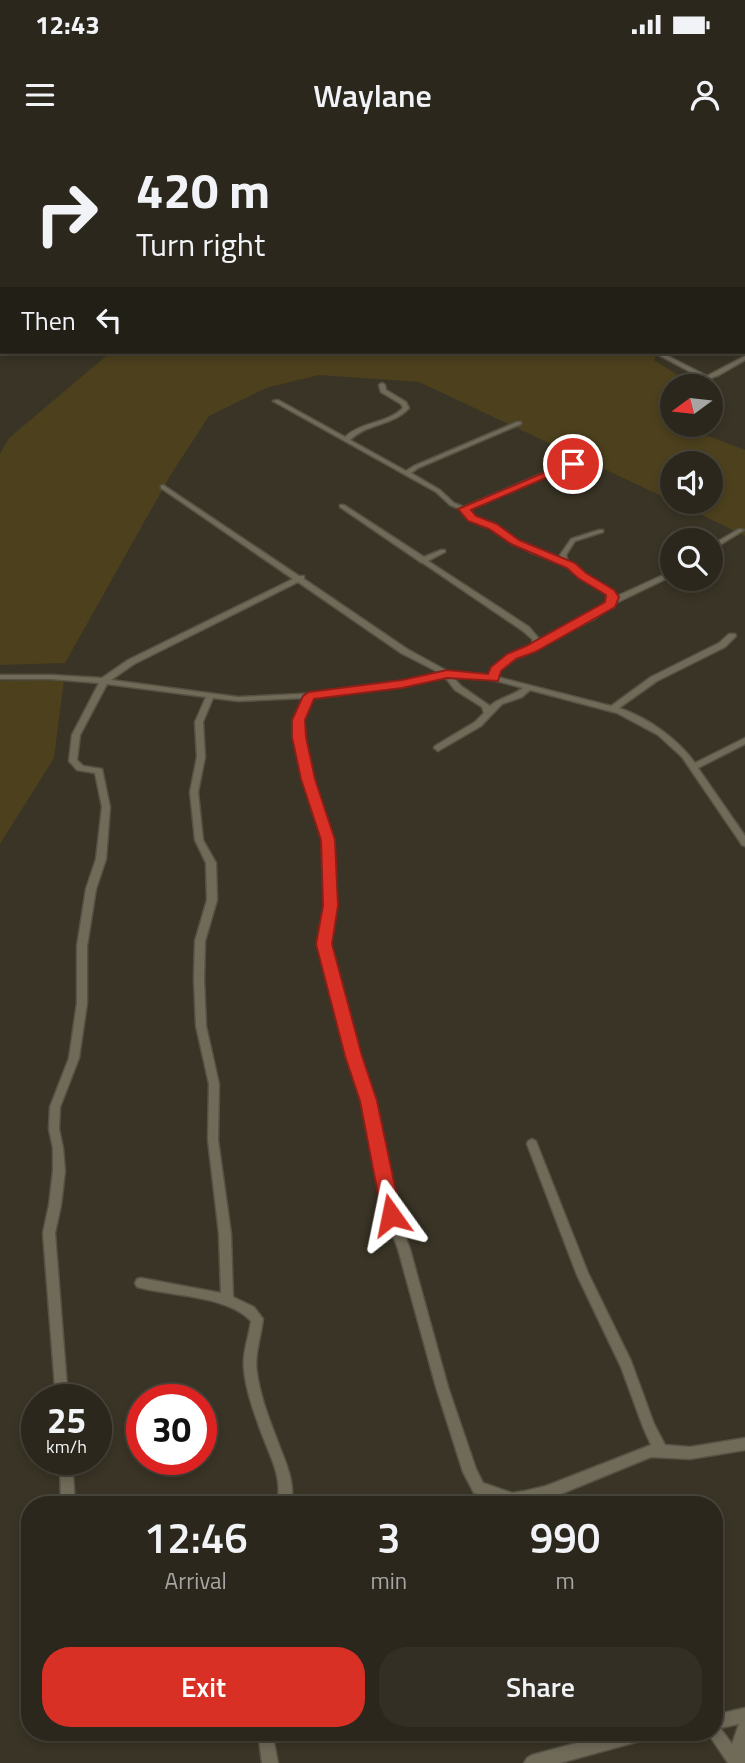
<!DOCTYPE html>
<style>
:root{--surface:#2b271c;--page:#332f25;--text:#f1f3f6;--muted:#a6a5a3;--line:#47443b;--accent:#d93025}
body{margin:0;font-family:"Titillium Web",sans-serif;background:var(--page);color:var(--text);height:100vh;display:flex;flex-direction:column;font-size:26px;white-space:nowrap}
*{box-sizing:border-box;margin:0}
p{font-size:23px;color:var(--muted)}
.icon{flex:none;width:38px;height:38px;fill:none;stroke:currentColor;stroke-width:2;stroke-linecap:round;stroke-linejoin:round}
.map{position:relative;flex:1;overflow:hidden}
.side{position:absolute;left:21px;top:1356px;width:702px;height:245px;display:flex;flex-direction:column;background:var(--surface);border-radius:28px;box-shadow:0 4px 10px #0003,0 0 0 2px var(--line)}
.side>*{flex:none}
.guide{position:absolute;left:0px;top:0px;width:746px;height:214px;box-shadow:0 4px 10px #0003,0 0 0 2px var(--line);background:#2b271c;color:var(--text);overflow:hidden}
.needle{width:46px;rotate:255deg}
.controls{position:absolute;left:660px;top:234px;display:grid;gap:14px}
.controls a{display:grid;place-items:center;width:63px;height:63px;border-radius:50%;background:var(--surface);box-shadow:0 4px 10px #0003,0 0 0 2px var(--line);font-size:35px}
.speed{position:absolute;left:21px;top:1244px;display:flex;gap:14px;font-size:35px;font-weight:700;text-align:center}
.speed>*{display:grid;place-content:center;width:91px;height:91px;border-radius:50%;background:var(--surface);box-shadow:0 4px 10px #0003,0 0 0 2px var(--line);line-height:1}
.speed small{font-size:18px;font-weight:400}
.speed .limit{border:10px solid #d22;background:#fff;color:#111}
.pin{position:absolute;display:grid;place-items:center;width:60px;height:60px;color:#fff;margin:-30px;border:4px solid #fff;border-radius:50%;box-shadow:0 2px 7px #0007}
.me{position:absolute;width:77px;margin:-38px;rotate:348deg;stroke-linejoin:round;filter:drop-shadow(0 0 5px #0008)}
.turn{display:flex;align-items:center;gap:24px;height:147px;padding:0 21px;font-size:32px}
.turn .icon{width:91px;height:91px;stroke-width:2.5}
.turn b{display:block;font-size:49px;line-height:60px}
.then{display:flex;align-items:center;height:66px;padding:0 21px;background:#0003;gap:14px;font-size:26px}
.eta{display:flex;justify-content:space-evenly;align-items:center;height:119px;text-align:center}
.eta b{font-size:42px;font-weight:600;line-height:49px}
.cta{display:flex;gap:14px;margin-top:auto;padding:14px 21px}
.cta a{flex:1;height:80px;border-radius:28px;background:var(--accent);color:#fff;font-size:28px;font-weight:600;line-height:80px;text-align:center}
.cta a+a{background:var(--page);color:var(--text)}
.status{display:flex;justify-content:space-between;align-items:center;height:49px;padding:0 35px;background:var(--surface);direction:ltr}
.status svg{height:19px;fill:currentColor}
header{display:flex;justify-content:space-between;align-items:center;height:91px;padding:0 21px;background:var(--surface);font-size:32px;font-weight:600}
.map>svg:first-child{display:block}
.green{fill:#4c401d}
.lines{fill:none;stroke-linecap:round;stroke-linejoin:round}
.minor-casing{stroke:#555143;stroke-width:3}
.minor{fill:#706a59;fill-rule:evenodd}
.route{fill:#d93025;stroke:#8d1f18;stroke-width:2}
</style>
<div class="status"><b>12:43</b><svg viewBox="0 0 49 12"><path d="M0 12V9h3v3zM5 12V6h3v6zM10 12V3h3v9zM15 12V0h3v12zM26 1h20v11H26zM47 4h2v5h-2z"/></svg></div>
<header><svg class="icon" aria-label="menu" viewBox="0 0 24 24"><path d="M4 6h16M4 12h16M4 18h16"/></svg>Waylane<svg class="icon" aria-label="person" viewBox="0 0 24 24"><circle cx="12" cy="8" r="4"/><path d="M4 21q1-7 8-7t8 7"/></svg></header>
<div class="map">
<svg width="745" height="1623" viewBox="0 0 745 1623">
<rect width="100%" height="100%" fill="#393425"/>
<g class="green">
<polygon points="111,212 658,212 654,220 689,242 690,247 672,247 672,285 691,285 690,289 745,310 745,396 675,362 710,362 710,324 672,324 672,361 419,242 319,235 266,248 209,276 170,336 65,523 0,525 0,314 9,298"/>
<polygon points="64,540 54,618 0,704 0,541"/>
</g>
<g class="lines">
<g class="minor-casing">
<g id="minor">
<polygon points="144,0 149,0 147,2 141,2"/>
<polygon points="588,0 593,0 591,2 585,2"/>
<rect x="744" y="3" width="1" height="2"/>
<rect x="744" y="52" width="1" height="2"/>
<rect x="0" y="61" width="2" height="3"/>
<rect x="744" y="77" width="1" height="2"/>
<rect x="0" y="79" width="2" height="2"/>
<rect x="0" y="86" width="2" height="2"/>
<rect x="744" y="106" width="1" height="2"/>
<rect x="0" y="124" width="2" height="4"/>
<polygon points="744,135 745,135 745,139 744,138"/>
<rect x="744" y="166" width="1" height="4"/>
<rect x="744" y="208" width="1" height="4"/>
<polygon points="653,212 660,212 707,236 745,216 745,220 719,235 693,245 690,243 691,242 702,238"/>
<path d="M382,243L385,245L386,250L406,262L409,268C393,286 367,283 350,300L406,331L414,326L517,282H521V284L418,328L411,333L440,350L454,363L464,367L593,312H597V314L468,370L474,377L495,386L534,410L561,419L560,415L571,399L599,390H603V392L575,401L566,415L568,422L573,424L585,434L613,451L615,457L672,431V436L616,463L594,479L515,519L499,531L497,537L611,566L651,537L719,503L729,494H735L736,496L725,507L657,541L619,568C648,578 677,598 695,623L745,598V604L698,628L745,696V706L742,705L682,617L658,595L617,573L530,550L522,557L502,564L481,586L438,611L434,608L435,606L475,582L484,573L482,567L455,550L445,537L402,546L312,558L302,580L303,597L312,639L332,700L335,766L329,804L358,916L373,961L379,1003L397,1075L410,1109L448,1247L476,1329L483,1343L512,1353L525,1351L546,1346L651,1305L643,1287L621,1227L577,1135L527,1004L528,1001L532,999L536,1001L537,1004L588,1133L631,1221L654,1284L665,1305L690,1307L745,1298V1310L690,1319L651,1317L546,1360L525,1365H508L499,1362L489,1365H451L453,1360L478,1354L474,1353L463,1332L436,1247L398,1109L385,1075L369,1003L363,961L348,916L319,804L325,766L324,700L304,639L295,597L294,580L304,558L238,561L213,558L203,582L205,617L198,652L203,700L216,723L217,760L205,801L204,839L206,886L219,944L218,1000L231,1094L233,1157L254,1167L263,1179C261,1197 254,1215 257,1233C260,1255 268,1276 276,1297C284,1320 296,1340 291,1365H277C283,1340 272,1320 263,1297C255,1275 246,1252 244,1229C242,1213 249,1197 251,1181C228,1156 173,1156 141,1148L137,1147L135,1143L137,1139L141,1138L221,1153L219,1094L208,1000L209,944L196,886L194,839L195,801L207,760L206,723L195,700L190,652L197,617L195,582L206,557L107,544L80,595L77,620L83,626L102,629L110,667L106,719L96,749L87,806V863L79,918L60,967L59,989L63,1008L65,1031L61,1065L55,1093L68,1260H56L43,1093L49,1065L53,1031V1008L49,989L50,967L69,918L77,863V806L86,749L96,719L102,667L95,633L77,630L69,621L72,595L99,543L51,539H0V535H51L102,538L128,520L293,439L161,348V346L163,345L299,436H304V439L407,509L449,532L490,535C494,519 519,511 533,504L532,499L523,491L423,423L420,422L419,421L340,367V365H344L424,417L441,410H445V412L428,421L529,487L540,500L588,475L609,460L607,454L579,438L569,426L530,412L491,388L470,379L462,370L450,365L436,352L273,261L278,260L345,297C362,281 387,284 403,268L401,264L381,252L379,245ZM298,442L401,513L440,533L402,542L322,553L238,557L111,540L134,524ZM453,537L493,540L523,548C513,556 500,557 490,566L461,546Z"/>
<polygon points="739,389 744,390 710,411 710,406"/>
<polygon points="60,1320 72,1320 75,1365 61,1365"/>
<path d="M745,1568V1623H728L707,1592H714V1575ZM739,1584L732,1604L720,1588Z"/>
<polygon points="258,1592 272,1592 278,1623 262,1623"/>
<polygon points="618,1592 654,1592 652,1597 647,1599 560,1623 524,1623 527,1618 532,1615"/>
</g>
</g>
<use href="#minor" class="minor"/>
</g>
<polygon class="route" points="569,322 578,324 471,370 476,376 497,384 519,400 575,423 586,433 614,450 619,457 615,467 535,512 516,519 501,531 498,541 447,538 402,548 314,559 305,580 306,597 315,639 335,700 338,766 332,804 362,916 377,961 401,1075 398,1081 391,1084 384,1081 382,1075 360,961 345,916 316,804 323,766 321,700 301,639 292,597 292,580 303,556 309,552 402,540 447,530 488,534 491,527 507,514 526,506 605,462 606,455 578,438 567,428 511,404 489,389 468,381 458,369"/>
</svg>
<div class="controls">
<a><svg class="needle" viewBox="-14 -14 28 28"><path d="M0-13l5 13h-10z" fill="#e53935"/><path d="M0 13l5-13h-10z" fill="#a6a5a3"/></svg></a>
<a><svg class="icon" aria-label="sound" viewBox="0 0 24 24"><path d="M4 9h4l5-4v14l-5-4H4zM17 9q2 3 0 6"/></svg></a>
<a><svg class="icon" aria-label="search" viewBox="0 0 24 24"><circle cx="10" cy="10" r="6"/><path d="M15 15l6 6"/></svg></a>
</div>
<div class="speed"><div>25<small>km/h</small></div><div class="limit">30</div></div>
<div class="pin" style="left:573px;top:324px;background:#d93025"><svg class="icon" aria-label="arrive" viewBox="0 0 24 24"><path d="M6 21V4h12l-3 4 3 4H6"/></svg></div>
<svg class="me" style="left:391px;top:1075px" viewBox="-20 -20 40 40"><path d="M0-17L14 15 0 8-14 15z" fill="#d93025" stroke="#fff" stroke-width="4"/></svg>
<div class="guide">
<div class="turn"><svg class="icon" aria-label="right" viewBox="0 0 24 24"><path d="M7 20v-9h11M14 6l5 5-5 5"/></svg><div><b>420 m</b>Turn right</div></div>
<div class="then">Then<svg class="icon" aria-label="left" viewBox="0 0 24 24"><path d="M17 20v-9H6M10 6l-5 5 5 5"/></svg></div>
</div>
<section class="side">
<div class="eta">
<div><b>12:46</b><p>Arrival</p></div>
<div><b>3</b><p>min</p></div>
<div><b>990</b><p>m</p></div>
</div>
<div class="cta"><a>Exit</a><a>Share</a></div>
</section>
</div>
